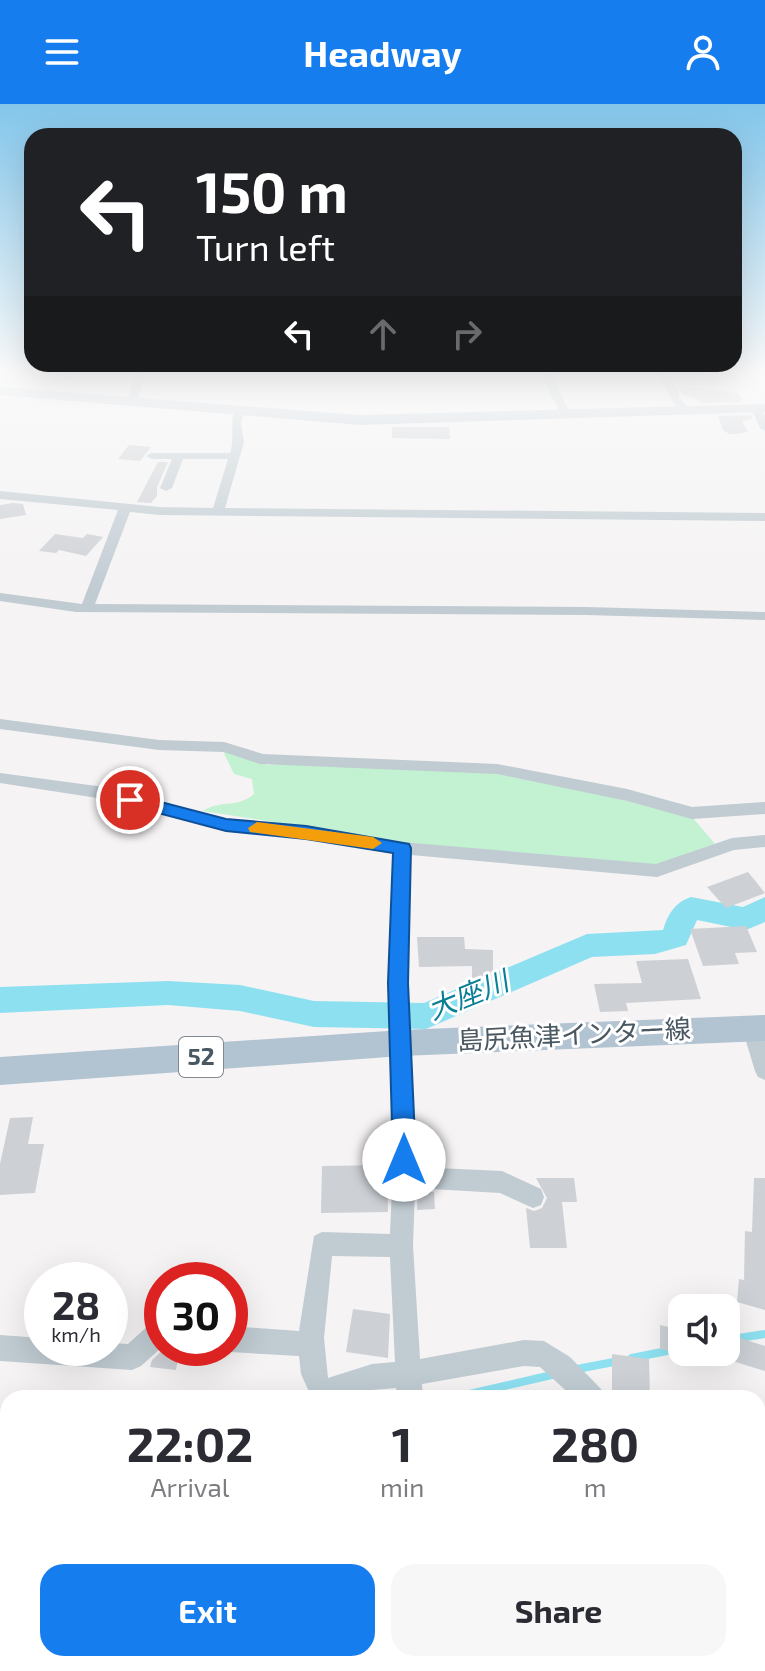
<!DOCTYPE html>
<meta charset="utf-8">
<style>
:root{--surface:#fff;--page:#f7f7f7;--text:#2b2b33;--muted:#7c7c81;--accent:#157ded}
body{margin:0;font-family:"Exo 2","Noto Sans JP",sans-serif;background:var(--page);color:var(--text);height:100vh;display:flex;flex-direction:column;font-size:30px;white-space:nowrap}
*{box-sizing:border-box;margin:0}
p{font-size:26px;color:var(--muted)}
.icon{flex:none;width:44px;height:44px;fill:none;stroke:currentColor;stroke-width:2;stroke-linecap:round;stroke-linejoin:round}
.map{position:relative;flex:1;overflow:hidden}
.side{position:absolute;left:0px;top:1286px;width:766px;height:282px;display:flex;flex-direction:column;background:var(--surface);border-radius:24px 24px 0 0;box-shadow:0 8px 32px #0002}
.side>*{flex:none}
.top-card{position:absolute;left:24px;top:24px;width:718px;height:244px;border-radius:24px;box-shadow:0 8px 32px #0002;background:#202124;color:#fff;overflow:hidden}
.buttons{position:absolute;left:668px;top:1190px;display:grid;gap:16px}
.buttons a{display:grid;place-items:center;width:72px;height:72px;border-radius:16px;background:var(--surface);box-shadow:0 8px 32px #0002;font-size:40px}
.speed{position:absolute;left:24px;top:1158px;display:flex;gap:16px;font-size:40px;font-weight:700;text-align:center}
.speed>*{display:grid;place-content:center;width:104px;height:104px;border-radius:50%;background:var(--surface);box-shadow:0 8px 32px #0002;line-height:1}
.speed small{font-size:20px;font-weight:400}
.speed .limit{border:12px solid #d22;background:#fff;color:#111}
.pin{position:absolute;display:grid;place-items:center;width:68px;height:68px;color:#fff;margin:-34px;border:4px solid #fff;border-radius:50%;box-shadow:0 2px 8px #0007}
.me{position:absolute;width:88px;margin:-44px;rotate:0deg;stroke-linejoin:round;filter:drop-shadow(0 0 6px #0008)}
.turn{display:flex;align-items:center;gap:28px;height:168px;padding:0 40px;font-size:36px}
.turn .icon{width:104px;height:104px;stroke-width:2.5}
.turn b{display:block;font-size:56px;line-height:68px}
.lanes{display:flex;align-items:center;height:76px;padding:0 40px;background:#0003;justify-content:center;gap:40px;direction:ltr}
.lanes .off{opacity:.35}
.eta{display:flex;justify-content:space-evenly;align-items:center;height:136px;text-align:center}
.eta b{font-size:48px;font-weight:700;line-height:56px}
.button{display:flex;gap:16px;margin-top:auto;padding:16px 40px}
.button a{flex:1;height:92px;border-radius:24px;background:var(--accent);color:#fff;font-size:32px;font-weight:700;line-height:92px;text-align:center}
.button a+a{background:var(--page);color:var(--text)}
header{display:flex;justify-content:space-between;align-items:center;height:104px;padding:0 40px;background:var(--accent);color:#fff;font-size:36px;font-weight:700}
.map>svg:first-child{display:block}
.green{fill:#c2f2d2}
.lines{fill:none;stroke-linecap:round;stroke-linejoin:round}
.stream{stroke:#8de0f0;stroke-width:8}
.river{fill:#8de0f0;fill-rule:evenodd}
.building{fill:#cdd0d5}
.minor{fill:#c0cbd2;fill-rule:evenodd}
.secondary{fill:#c0ccd6;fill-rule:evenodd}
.primary{fill:#b2c3d2;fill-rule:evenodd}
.route{fill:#157ded;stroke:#0e519a;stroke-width:2}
.slow{fill:#f59e0b}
.labels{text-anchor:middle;stroke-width:6;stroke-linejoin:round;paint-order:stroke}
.shield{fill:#fff;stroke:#808990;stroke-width:2}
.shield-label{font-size:24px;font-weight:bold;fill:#495761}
.street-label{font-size:26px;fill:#495761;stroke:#fff}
.water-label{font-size:28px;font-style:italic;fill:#097e95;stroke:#fff}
</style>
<header><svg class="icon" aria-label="menu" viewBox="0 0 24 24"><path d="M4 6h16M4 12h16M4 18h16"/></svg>Headway<svg class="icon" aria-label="person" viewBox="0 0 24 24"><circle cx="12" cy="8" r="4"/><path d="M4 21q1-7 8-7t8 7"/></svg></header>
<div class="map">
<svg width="765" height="1567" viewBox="0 0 765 1567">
<rect width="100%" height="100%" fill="#f5f3f3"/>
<path class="green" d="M223,647L268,661L311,659L487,668L599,690L693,714L715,740L653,763L401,738L203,707C221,695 237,705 254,690L252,675L234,670Z"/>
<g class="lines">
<g class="stream">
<polyline points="726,1236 765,1230"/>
<polyline points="632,1254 682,1244"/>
<polyline points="577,1265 619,1257"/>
<polyline points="452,1294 556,1270"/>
<polyline points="0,1361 8,1362"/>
<polyline points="451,1560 464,1567"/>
</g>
<path class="river" d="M691,793L743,803L765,793V818L746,826L697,816L686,841L655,850L592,853L426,925L314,923L240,907L168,901L0,909V883L168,877L240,881L314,897L424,899L587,830L663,826C668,810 675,798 691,793Z"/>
</g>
<g class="building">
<polygon points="678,281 737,289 743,298 699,299 699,296 682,290"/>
<polygon points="751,311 753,315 742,317 748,328 736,330 729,330 723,326 718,312"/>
<polygon points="392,323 449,323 450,335 392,334"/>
<polygon points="129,341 151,343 140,357 118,355"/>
<polygon points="158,358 168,358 157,383 157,392 151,399 137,398"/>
<polygon points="13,399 23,400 26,411 0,415 0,401"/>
<polygon points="55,430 83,434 87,430 103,433 86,452 59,446 56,449 39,447"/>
<polygon points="748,768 765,789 726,804 707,783"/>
<polygon points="746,822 757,848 735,849 739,860 703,862 690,825"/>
<polygon points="417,833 464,833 465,845 493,846 493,876 472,875 472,862 419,863"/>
<polygon points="688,855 701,895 626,899 628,907 600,908 594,880 642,879 636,857"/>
<polygon points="33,1013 28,1040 44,1040 35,1089 0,1091 0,1060 10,1014"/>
<polygon points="387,1061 388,1108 321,1109 322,1062"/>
<polygon points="536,1074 574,1074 577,1098 562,1098 567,1144 530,1144 526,1104 534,1107 542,1104 547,1094"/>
<polygon points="754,1074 765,1074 765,1206 737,1198 739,1175 744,1176 745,1127 752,1128"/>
<polygon points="418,1087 434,1088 435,1105 417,1106"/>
<polygon points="353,1205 390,1210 388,1254 346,1248"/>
<polygon points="660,1221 682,1226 682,1249 660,1245"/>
<polygon points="740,1234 765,1242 765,1267 713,1251 713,1248 739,1248"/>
<polygon points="165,1244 180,1245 176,1266 150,1263 152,1256"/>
<polygon points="612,1250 649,1255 650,1294 612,1294"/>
</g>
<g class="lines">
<g class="minor">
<polygon points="136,268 146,268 137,298 132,301 127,298"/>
<polygon points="540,268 550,268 571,311 570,313 561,311"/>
<path d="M656,268H666L679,287V293L690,306L689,308H681C670,296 666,282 656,268Z"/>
<polygon points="756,301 760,302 765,312 765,327 760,324 751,304"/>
<path d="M239,304L244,307L241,319L244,338L225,404L765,409V417L160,411L130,408L95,500L586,503L765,508V516L586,511L76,508L0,497V489L82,500L118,406L0,395V387L160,403L213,404L228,355H183L172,384L166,387L160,384L172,355H152L146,352L152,349H230C235,334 230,322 234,307Z"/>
<polygon points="0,615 159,636 224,638 263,650 497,660 627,685 692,703 765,698 765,710 692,715 627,697 497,670 260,660 224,648 159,646 0,625"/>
<path d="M0,669L104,683L226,715L306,722L402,738L656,760L732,734L765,731V743L734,746L657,773L411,751L408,879L415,1063L502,1067L541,1085L544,1093L541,1101L533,1104L500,1089L415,1084L413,1142L420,1255L524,1236L544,1237L570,1253L601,1285L605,1294H574L540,1263L524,1262L422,1280L423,1294H397L396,1284L372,1286L347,1294H312L301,1270L299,1252L230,1248L221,1244H230V1222L299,1227L314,1132L322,1128L390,1130L394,1038L388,879L393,749L306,734L226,727L104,695L0,679ZM332,1152L390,1153L395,1258L372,1260L328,1274L324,1234Z"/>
<polygon points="752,916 759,918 765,933 765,976 758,973 755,967 742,924 745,918"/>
<polygon points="162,1217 162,1243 141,1262 132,1266 0,1257 0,1231 42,1234 42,1244 110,1244 110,1239 128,1240 149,1221"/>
<polygon points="758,1355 765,1358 765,1386 758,1383"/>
<polygon points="365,1560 395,1560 393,1567 363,1567"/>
<polygon points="560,1560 590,1560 588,1567 558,1567"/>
</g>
<polygon class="secondary" points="0,283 360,311 765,300 765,308 360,321 0,291"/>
<polygon class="primary" points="765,911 765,937 402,952 0,981 0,953 402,926"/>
</g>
<linearGradient id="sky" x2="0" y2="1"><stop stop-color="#83c6eb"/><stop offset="0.55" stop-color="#fafafa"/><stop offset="1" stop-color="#fafafa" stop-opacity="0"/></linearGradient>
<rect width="765" height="487" fill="url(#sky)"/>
<polygon class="route" points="130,690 226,715 306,722 409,740 411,744 408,879 416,1056 412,1063 404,1066 396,1063 393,1056 388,879 393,749 306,735 226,727 124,700 122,696 124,692"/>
<polygon class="slow" points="257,718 373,733 382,739 373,745 250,728 248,724"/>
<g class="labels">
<rect class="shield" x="179" y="933" width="44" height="40" rx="6"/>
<g class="shield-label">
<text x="201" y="961">52</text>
</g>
<g class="street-label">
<text transform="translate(574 931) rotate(-3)" y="9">島尻魚津インター線</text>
</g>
<g class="water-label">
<text transform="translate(468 891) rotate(-22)" y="10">大座川</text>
</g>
</g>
</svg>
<div class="buttons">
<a><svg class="icon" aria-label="sound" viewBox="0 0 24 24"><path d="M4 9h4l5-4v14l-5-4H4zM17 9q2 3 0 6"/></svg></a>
</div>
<div class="speed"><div>28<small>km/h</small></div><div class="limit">30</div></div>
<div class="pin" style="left:130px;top:696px;background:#d93025"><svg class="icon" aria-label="arrive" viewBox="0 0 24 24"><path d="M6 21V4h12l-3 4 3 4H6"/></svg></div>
<svg class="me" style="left:404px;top:1056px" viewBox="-20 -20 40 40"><circle r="19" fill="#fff"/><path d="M0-13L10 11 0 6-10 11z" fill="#157ded"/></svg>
<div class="top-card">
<div class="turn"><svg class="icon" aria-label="left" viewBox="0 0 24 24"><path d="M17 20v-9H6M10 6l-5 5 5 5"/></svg><div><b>150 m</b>Turn left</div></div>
<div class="lanes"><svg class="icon" aria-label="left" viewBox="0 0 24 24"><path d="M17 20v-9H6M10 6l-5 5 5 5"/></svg><svg class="icon off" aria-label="ahead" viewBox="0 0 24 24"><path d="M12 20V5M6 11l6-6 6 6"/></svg><svg class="icon off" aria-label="right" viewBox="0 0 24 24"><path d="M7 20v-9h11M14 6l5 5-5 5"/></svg></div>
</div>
<section class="side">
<div class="eta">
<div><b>22:02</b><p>Arrival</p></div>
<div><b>1</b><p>min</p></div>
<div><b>280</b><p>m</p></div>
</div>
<div class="button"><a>Exit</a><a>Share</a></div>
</section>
</div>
